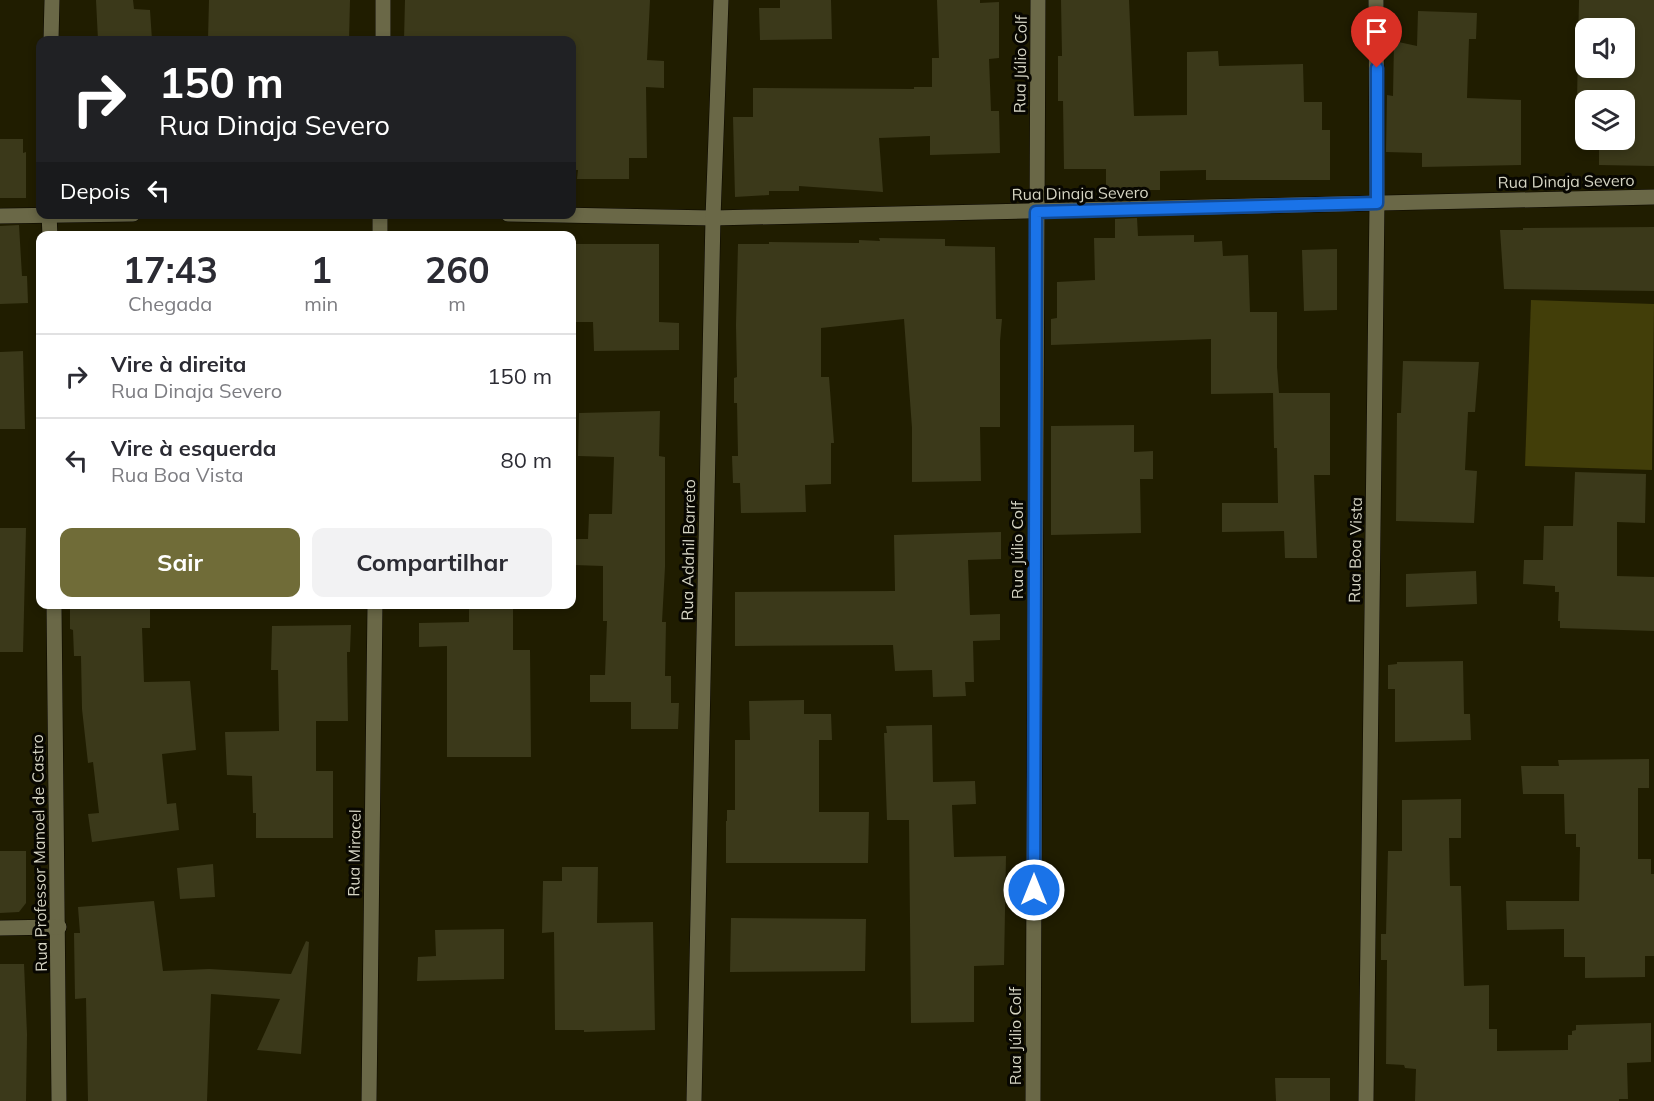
<!DOCTYPE html>
<html lang="pt">
<meta charset="utf-8">
<style>
:root{--surface:#fff;--page:#f2f2f3;--text:#2b2b33;--muted:#7c7c81;--line:#e1e1e2;--accent:#706c38}
body{margin:0;font-family:Mulish,sans-serif;background:var(--page);color:var(--text);height:100vh;display:flex;flex-direction:column;font-size:22px;white-space:nowrap}
*{box-sizing:border-box;margin:0}
p{font-size:20px;color:var(--muted)}
.icon{flex:none;width:33px;height:33px;fill:none;stroke:currentColor;stroke-width:2;stroke-linecap:round;stroke-linejoin:round}
.map{position:relative;flex:1;overflow:hidden}
.side{position:absolute;left:36px;top:231px;width:540px;height:378px;display:flex;flex-direction:column;background:var(--surface);border-radius:12px;box-shadow:0 3px 9px #0003}
.side>*{flex:none}
.guide{position:absolute;left:36px;top:36px;width:540px;height:183px;border-radius:12px;box-shadow:0 3px 9px #0003;background:#202124;color:#fff;overflow:hidden}
.controls{position:absolute;left:1575px;top:18px;display:grid;gap:12px}
.controls a{display:grid;place-items:center;width:60px;height:60px;border-radius:12px;background:var(--surface);box-shadow:0 3px 9px #0003;font-size:30px}
.pin{position:absolute;display:grid;place-items:center;width:51px;height:51px;color:#fff;margin:-62px -26px;border-radius:50% 50% 50% 0;rotate:-45deg;box-shadow:0 0 6px #0007}
.pin .icon{rotate:45deg}
.me{position:absolute;width:66px;margin:-33px;rotate:0deg;stroke-linejoin:round;filter:drop-shadow(0 0 4px #0008)}
.turn{display:flex;align-items:center;gap:21px;height:126px;padding:0 24px;font-size:27px}
.turn .icon{width:78px;height:78px;stroke-width:2.5}
.turn b{display:block;font-size:42px;line-height:51px}
.then{display:flex;align-items:center;height:57px;padding:0 24px;background:#0003;gap:12px;font-size:22px}
.eta{display:flex;justify-content:space-evenly;align-items:center;height:102px;text-align:center}
.eta b{font-size:36px;font-weight:700;line-height:42px}
.primary-button{display:flex;gap:12px;margin-top:auto;padding:12px 24px}
.primary-button a{flex:1;height:69px;border-radius:12px;background:var(--accent);color:#fff;font-size:24px;font-weight:700;line-height:69px;text-align:center}
.primary-button a+a{background:var(--page);color:var(--text)}
ul{padding:0;list-style:none}
li{display:flex;align-items:center;gap:18px;height:84px;padding:0 24px;border-top:2px solid var(--line)}
li div{flex:1}
li b{display:block;font-size:22px}
li em{font-style:normal}
.map>svg:first-child{display:block}
.grass{fill:#423e09}
.building{fill:#3b391a;fill-rule:evenodd}
.lines{fill:none;stroke-linecap:round;stroke-linejoin:round}
.minor-casing{stroke:#0a0700;stroke-width:16}
.minor{stroke:#6a6847;stroke-width:15}
.route-casing{stroke:#114b97;stroke-width:15}
.route{stroke:#1a73e8;stroke-width:10}
.labels{text-anchor:middle;stroke-width:6;stroke-linejoin:round;paint-order:stroke}
.street-label{font-size:16px;fill:#d6d5c4;stroke:#080701}
</style>
<div class="map">
<svg width="1654" height="1101" viewBox="0 0 1654 1101">
<rect width="100%" height="100%" fill="#201d00"/>
<polygon class="grass" points="1531,300 1654,304 1652,470 1525,466"/>
<g class="building">
<polygon points="96,0 133,0 134,9 150,10 152,40 98,40"/>
<polygon points="209,0 350,0 349,40 208,40"/>
<polygon points="405,0 650,0 647,60 664,61 664,88 646,87 647,158 629,158 629,179 577,179 578,170 572,170 572,40 404,40"/>
<polygon points="780,0 831,0 832,39 760,40 759,8 780,8"/>
<polygon points="937,0 980,0 980,3 999,2 999,58 989,59 991,111 999,111 1000,153 930,155 930,136 879,138 883,192 799,186 799,191 769,191 769,195 735,197 733,117 753,117 753,88 914,89 914,87 932,87 932,58 939,58"/>
<polygon points="1061,0 1129,0 1134,116 1187,115 1187,52 1218,51 1219,66 1303,64 1304,102 1322,102 1322,130 1330,130 1330,180 1206,180 1206,170 1160,171 1160,190 1136,190 1136,199 1115,199 1115,191 1106,192 1106,169 1064,169 1063,101 1058,101 1058,56 1062,56"/>
<path d="M1579,0H1654V166L1599,165V140H1624V100H1577ZM1586,28H1624V68H1586Z"/>
<polygon points="1418,11 1477,13 1476,39 1469,39 1467,98 1521,100 1521,165 1422,167 1422,153 1386,152 1387,95 1393,96 1394,41 1417,46"/>
<polygon points="0,139 23,139 23,153 26,152 26,198 0,198"/>
<polygon points="1137,218 1138,236 1194,235 1194,242 1222,241 1223,256 1248,255 1250,312 1277,312 1277,367 1279,393 1330,393 1330,475 1314,475 1317,558 1285,558 1284,531 1222,532 1222,503 1278,503 1277,448 1274,448 1273,393 1211,394 1211,339 1051,345 1051,319 1057,318 1057,282 1095,280 1094,238 1115,238 1115,219"/>
<polygon points="19,225 22,276 27,276 28,303 0,304 0,226"/>
<polygon points="1654,227 1654,291 1504,289 1500,230 1523,230 1523,228"/>
<polygon points="879,238 945,239 945,246 995,247 996,319 1002,319 1000,341 1000,427 980,427 981,481 912,482 912,428 904,319 821,328 821,377 829,377 834,443 831,443 831,484 805,485 806,512 741,513 740,483 733,483 732,456 738,456 737,403 734,403 734,378 737,377 736,325 738,244 769,244 769,242 859,243 859,240 880,241"/>
<polygon points="572,244 659,244 659,322 679,323 679,350 594,351 593,322 572,322"/>
<polygon points="1337,249 1337,310 1304,311 1302,250"/>
<polygon points="23,351 25,429 0,429 0,352"/>
<polygon points="1403,361 1479,362 1475,412 1468,412 1465,470 1477,471 1474,523 1396,521 1397,413 1401,413"/>
<polygon points="660,411 659,456 665,457 665,567 662,622 666,622 665,676 671,676 671,703 679,703 678,729 631,729 631,702 590,702 590,675 605,675 607,621 603,621 603,566 573,565 574,539 588,539 589,514 612,514 614,457 578,456 579,413"/>
<polygon points="1134,425 1134,452 1153,451 1153,479 1140,479 1141,533 1051,535 1051,426"/>
<polygon points="1575,472 1646,474 1645,523 1617,522 1617,576 1654,577 1654,631 1560,628 1560,621 1558,621 1559,592 1555,592 1555,586 1523,584 1524,560 1543,560 1544,526 1573,526"/>
<polygon points="0,528 26,528 23,652 0,652"/>
<polygon points="1001,532 1001,559 968,560 970,615 1000,614 1000,640 973,641 974,682 965,682 966,696 933,697 932,670 895,671 893,645 735,646 735,592 895,591 894,535"/>
<polygon points="1476,571 1477,604 1406,607 1406,574"/>
<polygon points="70,604 150,604 150,628 142,628 144,682 190,681 196,750 162,754 167,804 176,803 179,830 92,842 88,814 99,813 93,762 88,763 82,709 81,656 74,656 73,630 70,629"/>
<polygon points="469,604 513,604 513,650 530,650 531,757 447,757 447,646 419,647 419,623 469,622"/>
<polygon points="351,625 350,652 347,652 348,721 316,721 316,771 333,771 333,838 256,838 256,813 253,813 252,776 227,775 225,732 279,731 278,670 271,670 272,626"/>
<polygon points="1463,661 1464,714 1470,714 1471,740 1395,742 1395,689 1388,689 1388,665 1397,664 1397,662"/>
<polygon points="804,700 804,714 831,714 832,740 819,740 819,812 869,812 868,863 726,863 726,821 727,821 727,810 735,810 735,740 750,740 749,701"/>
<polygon points="932,725 933,782 975,781 976,804 952,805 954,857 1006,856 1004,965 974,966 974,1022 911,1023 909,820 887,820 884,733 887,733 886,726"/>
<polygon points="1649,759 1649,788 1638,788 1638,859 1651,859 1651,874 1654,874 1654,956 1645,956 1645,977 1585,978 1585,957 1564,957 1564,929 1507,930 1506,901 1579,901 1580,847 1576,847 1576,834 1565,834 1564,794 1523,794 1521,766 1559,766 1558,760"/>
<polygon points="1461,799 1461,838 1449,838 1450,886 1461,886 1464,986 1489,985 1489,1029 1497,1029 1497,1051 1568,1050 1568,1035 1572,1035 1572,1031 1576,1030 1576,1025 1651,1023 1651,1062 1627,1063 1628,1099 1619,1099 1619,1101 1415,1101 1416,1069 1405,1068 1404,1065 1386,1064 1387,960 1381,960 1381,934 1386,934 1388,851 1402,851 1402,800"/>
<polygon points="0,851 26,851 26,903 19,912 0,913"/>
<polygon points="213,864 215,897 180,899 177,868"/>
<polygon points="562,867 598,867 597,923 653,922 655,1030 584,1032 584,1030 555,1030 554,932 542,933 543,881 562,881"/>
<polygon points="154,901 163,971 209,969 291,974 306,941 309,942 301,1054 257,1050 280,999 211,994 207,1101 88,1101 86,998 75,999 74,933 80,933 78,907"/>
<polygon points="731,918 866,919 865,971 730,972"/>
<polygon points="504,929 504,979 417,981 418,957 436,956 435,930"/>
<polygon points="0,964 24,964 27,1034 26,1101 0,1101"/>
<polygon points="1275,1078 1330,1078 1330,1101 1276,1101"/>
</g>
<g class="lines">
<g class="minor-casing">
<g id="minor">
<polyline points="51,40 52,0"/>
<polyline points="383,40 383,0"/>
<polyline points="49,214 50,236"/>
<polyline points="508,214 713,218 1654,197"/>
<polyline points="0,216 133,214"/>
<polyline points="380,236 380,214"/>
<polyline points="54,604 59,1101"/>
<polyline points="0,928 59,927"/>
<polyline points="369,1101 375,604"/>
<polyline points="694,1101 713,218 721,0"/>
<polyline points="1033,1101 1038,0"/>
<polyline points="1366,1101 1377,203 1376,0"/>
</g>
</g>
<use href="#minor" class="minor"/>
</g>
<g class="lines">
<g class="route-casing">
<polyline id="route" points="1034,890 1036,212 1377,203 1377,68"/>
</g>
<use href="#route" class="route"/>
</g>
<g class="labels">
<g class="street-label">
<text transform="translate(1020 64) rotate(-89)" y="6">Rua Júlio Colf</text>
<text transform="translate(1566 181) rotate(-1)" y="6">Rua Dinaja Severo</text>
<text transform="translate(1080 193) rotate(-1)" y="6">Rua Dinaja Severo</text>
<text transform="translate(688 550) rotate(-89)" y="6">Rua Adahil Barreto</text>
<text transform="translate(1017 550) rotate(-90)" y="6">Rua Júlio Colf</text>
<text transform="translate(1355 550) rotate(-89)" y="6">Rua Boa Vista</text>
<text transform="translate(39 853) rotate(-91)" y="6">Rua Professor Manoel de Castro</text>
<text transform="translate(354 853) rotate(-89)" y="6">Rua Miracel</text>
<text transform="translate(1015 1036) rotate(-90)" y="6">Rua Júlio Colf</text>
</g>
</g>
</svg>
<div class="controls">
<a><svg class="icon" aria-label="sound" viewBox="0 0 24 24"><path d="M4 9h4l5-4v14l-5-4H4zM17 9q2 3 0 6"/></svg></a>
<a><svg class="icon" aria-label="layers" viewBox="0 0 24 24"><path d="M12 4l9 5-9 5-9-5zM3 14l9 5 9-5"/></svg></a>
</div>
<div class="pin" style="left:1377px;top:68px;background:#d93025"><svg class="icon" aria-label="arrive" viewBox="0 0 24 24"><path d="M6 21V4h12l-3 4 3 4H6"/></svg></div>
<svg class="me" style="left:1034px;top:890px" viewBox="-20 -20 40 40"><circle r="17" fill="#1a73e8" stroke="#fff" stroke-width="3"/><path d="M0-11L8 9 0 5-8 9z" fill="#fff"/></svg>
<div class="guide">
<div class="turn"><svg class="icon" aria-label="right" viewBox="0 0 24 24"><path d="M7 20v-9h11M14 6l5 5-5 5"/></svg><div><b>150 m</b>Rua Dinaja Severo</div></div>
<div class="then">Depois<svg class="icon" aria-label="left" viewBox="0 0 24 24"><path d="M17 20v-9H6M10 6l-5 5 5 5"/></svg></div>
</div>
<section class="side">
<div class="eta">
<div><b>17:43</b><p>Chegada</p></div>
<div><b>1</b><p>min</p></div>
<div><b>260</b><p>m</p></div>
</div>
<ul>
<li><svg class="icon" aria-label="right" viewBox="0 0 24 24"><path d="M7 20v-9h11M14 6l5 5-5 5"/></svg><div><b>Vire à direita</b><p>Rua Dinaja Severo</p></div><em>150 m</em></li>
<li><svg class="icon" aria-label="left" viewBox="0 0 24 24"><path d="M17 20v-9H6M10 6l-5 5 5 5"/></svg><div><b>Vire à esquerda</b><p>Rua Boa Vista</p></div><em>80 m</em></li>
</ul>
<div class="primary-button"><a>Sair</a><a>Compartilhar</a></div>
</section>
</div>
